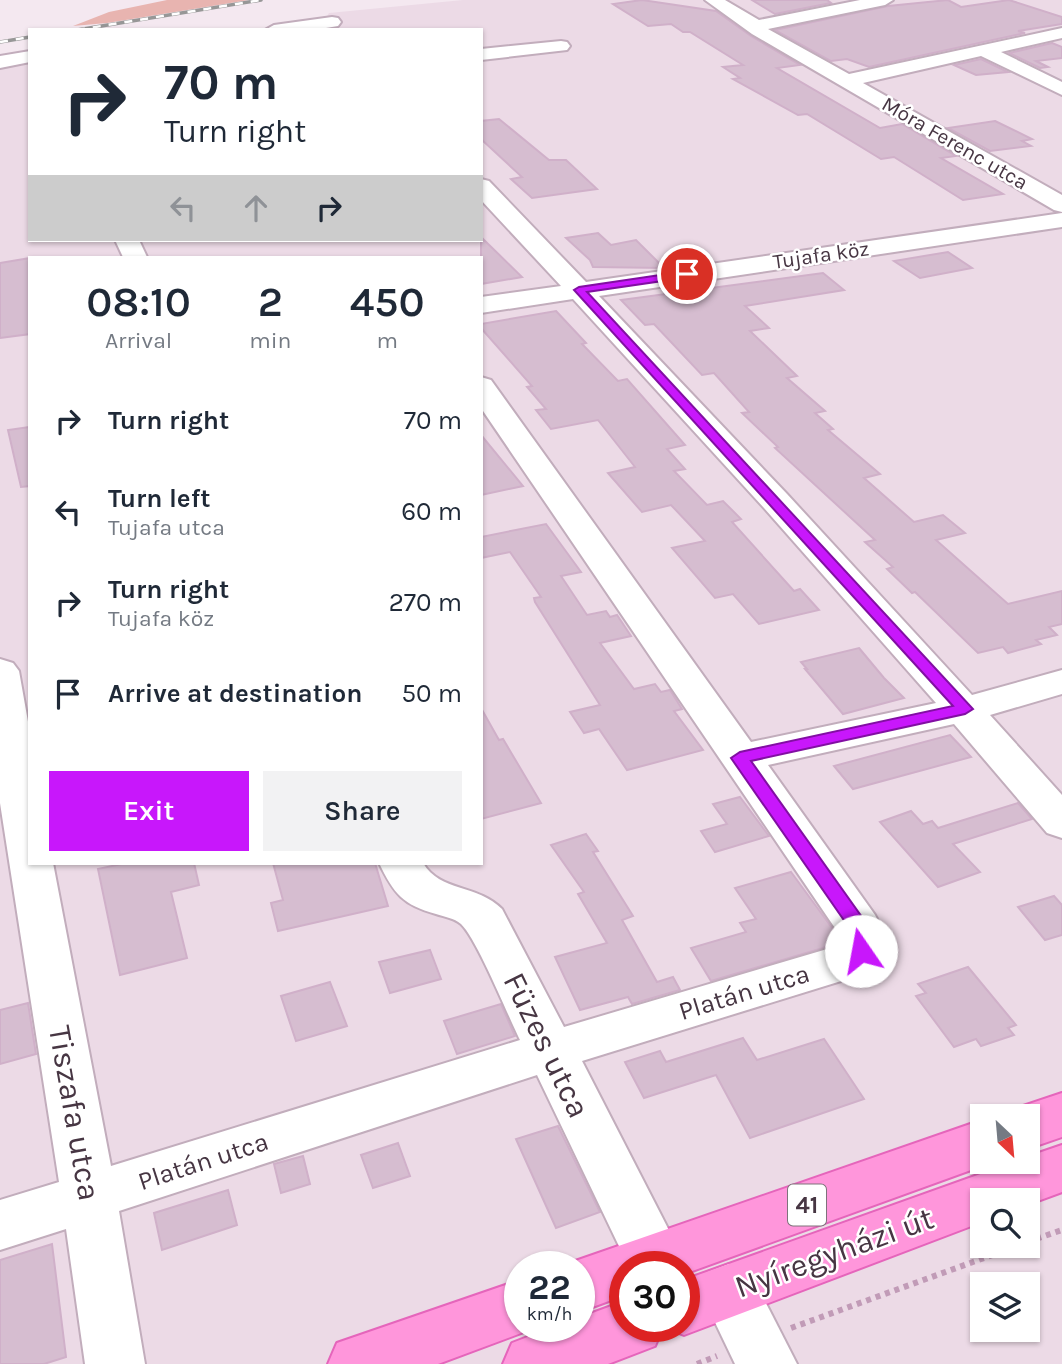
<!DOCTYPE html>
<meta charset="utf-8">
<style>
:root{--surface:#fff;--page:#f2f2f3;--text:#1f2937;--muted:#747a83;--accent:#c817fb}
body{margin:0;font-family:Karla,sans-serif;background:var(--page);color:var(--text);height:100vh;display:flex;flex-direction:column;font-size:26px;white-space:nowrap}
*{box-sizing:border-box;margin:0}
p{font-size:23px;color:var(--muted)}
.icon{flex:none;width:38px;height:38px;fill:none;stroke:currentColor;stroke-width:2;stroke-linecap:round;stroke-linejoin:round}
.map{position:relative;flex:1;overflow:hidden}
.panel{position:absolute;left:28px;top:256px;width:455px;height:609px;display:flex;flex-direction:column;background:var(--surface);border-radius:0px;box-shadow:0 2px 5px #0004}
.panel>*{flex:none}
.guide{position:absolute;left:28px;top:28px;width:455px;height:214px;border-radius:0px;box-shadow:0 2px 5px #0004;background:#fff;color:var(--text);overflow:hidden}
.needle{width:46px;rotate:154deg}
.controls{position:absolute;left:970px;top:1104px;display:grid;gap:14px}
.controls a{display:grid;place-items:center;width:70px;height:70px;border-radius:0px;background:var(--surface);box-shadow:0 2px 5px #0004;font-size:35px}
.speed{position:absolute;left:504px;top:1251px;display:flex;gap:14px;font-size:35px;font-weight:700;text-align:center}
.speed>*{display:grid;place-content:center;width:91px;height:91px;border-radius:50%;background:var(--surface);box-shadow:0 2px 5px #0004;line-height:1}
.speed small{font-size:18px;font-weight:400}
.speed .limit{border:10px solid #d22;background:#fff;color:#111}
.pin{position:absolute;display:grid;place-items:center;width:60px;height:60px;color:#fff;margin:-30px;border:4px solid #fff;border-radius:50%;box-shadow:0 2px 7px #0007}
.me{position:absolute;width:77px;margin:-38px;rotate:348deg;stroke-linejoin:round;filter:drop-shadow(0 0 5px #0008)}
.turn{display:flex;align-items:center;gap:24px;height:147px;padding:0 21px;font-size:32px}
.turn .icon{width:91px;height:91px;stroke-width:2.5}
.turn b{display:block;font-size:49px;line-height:60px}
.lanes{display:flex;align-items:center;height:66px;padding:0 21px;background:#0003;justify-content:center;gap:35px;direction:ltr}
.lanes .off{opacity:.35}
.eta{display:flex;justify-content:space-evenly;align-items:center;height:119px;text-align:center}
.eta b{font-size:42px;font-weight:600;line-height:49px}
.button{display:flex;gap:14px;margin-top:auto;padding:14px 21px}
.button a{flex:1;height:80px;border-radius:0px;background:var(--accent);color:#fff;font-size:28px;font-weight:600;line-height:80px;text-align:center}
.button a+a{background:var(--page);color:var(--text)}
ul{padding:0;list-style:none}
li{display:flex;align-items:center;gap:21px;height:91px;padding:0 21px}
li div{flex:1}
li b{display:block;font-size:26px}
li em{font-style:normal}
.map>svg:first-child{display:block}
.residential{fill:#ecdae6;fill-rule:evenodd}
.green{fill:#e8b4b0}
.building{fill:#d6bdd0;stroke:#d0b0c9;stroke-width:2}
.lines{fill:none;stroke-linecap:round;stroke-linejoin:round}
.minor-casing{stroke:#c2adbc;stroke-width:4}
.major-casing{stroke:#e565bb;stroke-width:4}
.path{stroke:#c19bb7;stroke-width:6;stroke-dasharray:5 5;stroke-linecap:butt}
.minor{fill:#fff;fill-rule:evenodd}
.major{fill:#ff96db;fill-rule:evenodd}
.rail-casing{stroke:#979797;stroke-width:3.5}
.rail{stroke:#fff;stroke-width:2.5;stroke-dasharray:8;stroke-linecap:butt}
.route{fill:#c817fb;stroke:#820fa3;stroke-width:2}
.labels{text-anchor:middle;stroke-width:5;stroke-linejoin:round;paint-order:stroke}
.far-street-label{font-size:21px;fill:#473643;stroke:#fff}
.shield{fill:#fff;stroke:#7e727b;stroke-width:2}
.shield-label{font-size:24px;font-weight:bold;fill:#473643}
.street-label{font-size:26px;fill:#473643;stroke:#fff}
.near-street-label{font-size:32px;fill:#473643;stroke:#fff}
</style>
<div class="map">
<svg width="1062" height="1364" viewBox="0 0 1062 1364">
<rect width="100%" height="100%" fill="#f4e8f0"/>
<path class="residential" d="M463,0H1062V1364H0V63L30,58V240H481V30H254L324,21L329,13ZM30,257H481V863H30ZM982,1116H1027V1162H982ZM982,1200H1027V1246H982ZM520,1267H579V1326H520ZM625,1267H684V1326H625ZM982,1284H1027V1330H982Z"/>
<polygon class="green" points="167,0 249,0 107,23 73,26 109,12"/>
<g class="building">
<polygon points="642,0 716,11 751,36 800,65 777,68 880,128 902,124 956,156 941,158 1003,194 963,200 894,157 881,159 807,114 798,115 733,79 740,78 723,67 743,65 690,32 683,32 671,24 648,26 613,4"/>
<polygon points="752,0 827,0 831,3 775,14"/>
<polygon points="948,0 961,7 1009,0 1062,17 1062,24 1018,31 1025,33 869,67 847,59 831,61 775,30 888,6"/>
<polygon points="1052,43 1062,47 1062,58 1036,61 1048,67 1040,68 1009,53"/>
<polygon points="981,59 1008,72 976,75 954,65"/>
<polygon points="499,119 549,160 566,160 597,189 532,198 511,179 522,177 481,139 481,121"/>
<polygon points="995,121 1032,139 1022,141 1031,146 990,151 948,128"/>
<polygon points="598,233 611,245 636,240 664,268 593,267 590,260 566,238"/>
<polygon points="481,237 522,277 481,284"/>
<polygon points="948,252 972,268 920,278 894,261"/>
<polygon points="30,258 30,334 0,338 0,263"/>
<polygon points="823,273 844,290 745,306 769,328 750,331 797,376 787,378 825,411 815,413 833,429 828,430 880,474 864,478 914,522 943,515 965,533 936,540 1008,604 1062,591 1062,624 1049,627 1057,635 1036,640 1041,644 1008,653 1003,647 978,653 915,592 912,593 887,569 893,567 865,542 875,540 775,448 778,447 742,413 749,412 714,373 702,375 654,324 645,325 621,300"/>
<polygon points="556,311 586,343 582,344 618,381 627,379 685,445 667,449 685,469 674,471 707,505 723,501 741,519 732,522 794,591 800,589 819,610 759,624 733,594 715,598 672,548 705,541 671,505 642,512 608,473 635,467 598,420 551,429 536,410 546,409 527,387 532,386 481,328 481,324"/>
<polygon points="30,427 30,486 21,487 8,430"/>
<polygon points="481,435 523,486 481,495"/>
<polygon points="546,524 581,572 561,576 587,615 606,611 610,617 617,615 631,636 600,643 634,689 655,684 661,692 670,690 682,709 674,711 703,750 627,770 599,729 584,733 570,712 600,705 535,602 534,598 541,597 510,552 481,558 481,537"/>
<polygon points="859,648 884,678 904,698 843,714 805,669 807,669 801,662"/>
<polygon points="481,708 499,740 503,739 541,803 481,819"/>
<polygon points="950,735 971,757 853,789 834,766"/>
<polygon points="740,797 769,836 715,852 701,831 727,824 713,804"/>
<polygon points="1018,803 1032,819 953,844 980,872 938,887 880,822 911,811 923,824 932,821 938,828"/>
<polygon points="586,834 598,851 593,852 633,916 622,920 657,982 673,977 680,990 632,1004 628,997 580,1010 555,957 607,943 578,894 584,892 551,845"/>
<polygon points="126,863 194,863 199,885 171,892 187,958 120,975 98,869"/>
<polygon points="273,863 375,863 388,906 278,931 271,903 283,900"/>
<polygon points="791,872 835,932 836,941 833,945 711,981 691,948 746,932 740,923 756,919 735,888"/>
<polygon points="1054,896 1062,905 1062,935 1045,940 1018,907"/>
<polygon points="430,950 441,979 390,993 379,962"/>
<polygon points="968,967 1016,1025 1008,1028 1014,1035 981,1046 976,1039 954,1047 916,996 926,993 918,984"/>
<polygon points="330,982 347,1026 296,1041 281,996"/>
<polygon points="28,1003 36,1054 0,1064 0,1010"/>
<polygon points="501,1004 515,1036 457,1054 444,1021"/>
<polygon points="743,1038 757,1060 824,1039 864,1099 750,1138 716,1075 644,1098 625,1062 660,1051 666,1062"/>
<polygon points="558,1126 600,1212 556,1228 516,1139"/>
<polygon points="398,1143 410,1176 373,1188 361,1155"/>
<polygon points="303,1156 310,1184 281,1193 274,1164"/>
<polygon points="228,1190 237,1225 162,1250 154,1213"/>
<polygon points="52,1244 66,1357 44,1364 0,1364 0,1260"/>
</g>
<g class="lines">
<g class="minor-casing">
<g id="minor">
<polygon points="705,0 725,0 759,20 860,0 893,0 885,5 768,29 849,74 1062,28 1062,38 1001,52 1062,82 1062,95 981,56 863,83 1062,195 1062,212 1054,210 752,34"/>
<polygon points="332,17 338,18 341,22 338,26 314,30 265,30 274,25"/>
<polygon points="561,41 567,42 570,46 567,50 481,60 481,49"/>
<polygon points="30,51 30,62 0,68 0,56"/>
<path d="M481,179L489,181L586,282L1062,213V227L599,296L787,494L972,695L1062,670V694L990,715L1062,795V838L1047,833L954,724L768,765L875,915C888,938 888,955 867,973L582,1061L678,1248L687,1267L684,1272V1267H629L537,1075L119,1211L145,1364H85L66,1229L0,1250V1200L59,1182L0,803V659L13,663L19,671L30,733V863H53L111,1166L520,1040C508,1016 477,939 461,924C454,918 445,917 436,914C403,905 394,894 379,863H423C440,892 477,884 502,909L564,1027L834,947L839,942L837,931L481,408V377L491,380L751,742L936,703L764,508L573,299L481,313V297L561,286L481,200Z"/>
<polygon points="115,240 139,240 147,257 123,257"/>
<polygon points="729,1264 750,1272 797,1364 735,1364 700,1291 708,1272"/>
</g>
</g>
<g class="major-casing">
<g id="major">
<polygon points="1062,1093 1062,1137 1027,1149 1027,1116 1006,1116 1008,1111"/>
<polygon points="982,1120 982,1162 993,1162 684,1274 684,1267 625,1267 625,1295 579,1312 579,1267 558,1267"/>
<polygon points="1062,1145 1062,1192 1027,1205 1027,1200 982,1200 982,1222 684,1335 663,1327 655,1346 608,1364 503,1364 512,1343 556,1326 579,1326 579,1318 625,1301 625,1326 684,1326 684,1280 1014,1162 1027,1162 1027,1157"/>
<polygon points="520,1280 520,1326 540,1326 438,1364 328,1364 337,1343"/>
</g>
</g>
<g class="path">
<polyline points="1027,1242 1062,1230"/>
<polyline points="791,1328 1017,1246"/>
<polyline points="697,1364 717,1356"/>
</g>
<use href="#minor" class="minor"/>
<use href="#major" class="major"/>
<g class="rail-casing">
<g id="rail">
<polyline points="77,30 261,0"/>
<polyline points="0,42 30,37"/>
</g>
</g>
<use href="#rail" class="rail"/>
</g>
<polygon class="route" points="687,271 692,274 690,277 587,292 973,709 965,714 751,761 869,927 874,942 868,957 861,959 854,957 851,951 855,942 850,929 731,758 740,752 953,706 574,290 579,287"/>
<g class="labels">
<g class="far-street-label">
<text transform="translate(955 143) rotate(30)" y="7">Móra Ferenc utca</text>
<text transform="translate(821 255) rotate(-8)" y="7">Tujafa köz</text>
</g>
<rect class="shield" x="788" y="1184.5" width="38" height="41" rx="5"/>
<g class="shield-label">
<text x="807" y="1213">41</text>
</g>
<g class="street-label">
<text transform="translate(744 992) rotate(-17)" y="9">Platán utca</text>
<text transform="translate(203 1161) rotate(-18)" y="9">Platán utca</text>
</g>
<g class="near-street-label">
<text transform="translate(547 1045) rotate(64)" y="11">Füzes utca</text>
<text transform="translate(75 1113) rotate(80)" y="11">Tiszafa utca</text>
<text transform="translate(834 1252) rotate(-20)" y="11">Nyíregyházi út</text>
</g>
</g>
</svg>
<div class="controls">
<a><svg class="needle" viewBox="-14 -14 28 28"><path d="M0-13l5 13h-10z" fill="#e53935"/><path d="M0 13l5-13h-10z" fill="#747a83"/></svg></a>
<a><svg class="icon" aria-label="search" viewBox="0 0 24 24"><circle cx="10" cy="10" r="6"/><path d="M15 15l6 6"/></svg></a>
<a><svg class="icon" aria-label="layers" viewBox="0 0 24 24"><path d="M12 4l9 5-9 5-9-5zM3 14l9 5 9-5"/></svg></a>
</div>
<div class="speed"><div>22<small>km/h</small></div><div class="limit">30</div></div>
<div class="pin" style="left:687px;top:274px;background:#d93025"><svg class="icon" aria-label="arrive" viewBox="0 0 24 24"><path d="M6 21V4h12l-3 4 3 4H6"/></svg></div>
<svg class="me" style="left:861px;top:951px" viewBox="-20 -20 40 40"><circle r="19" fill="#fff"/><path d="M0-13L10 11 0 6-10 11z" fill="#c817fb"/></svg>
<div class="guide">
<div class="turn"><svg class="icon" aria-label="right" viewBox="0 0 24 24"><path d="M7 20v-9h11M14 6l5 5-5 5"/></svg><div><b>70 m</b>Turn right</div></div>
<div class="lanes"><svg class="icon off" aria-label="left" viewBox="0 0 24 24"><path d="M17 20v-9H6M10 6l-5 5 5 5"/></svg><svg class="icon off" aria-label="ahead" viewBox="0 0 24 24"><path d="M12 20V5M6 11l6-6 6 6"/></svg><svg class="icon" aria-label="right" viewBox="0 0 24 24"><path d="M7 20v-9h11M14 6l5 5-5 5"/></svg></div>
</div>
<section class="panel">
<div class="eta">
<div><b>08:10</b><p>Arrival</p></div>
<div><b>2</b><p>min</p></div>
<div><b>450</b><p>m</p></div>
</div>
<ul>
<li><svg class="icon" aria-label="right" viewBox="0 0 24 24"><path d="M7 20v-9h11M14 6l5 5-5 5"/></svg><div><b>Turn right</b></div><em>70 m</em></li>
<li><svg class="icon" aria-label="left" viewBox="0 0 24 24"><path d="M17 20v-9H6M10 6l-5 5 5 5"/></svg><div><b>Turn left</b><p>Tujafa utca</p></div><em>60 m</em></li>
<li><svg class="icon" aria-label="right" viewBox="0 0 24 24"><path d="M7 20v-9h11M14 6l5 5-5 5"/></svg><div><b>Turn right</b><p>Tujafa köz</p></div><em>270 m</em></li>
<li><svg class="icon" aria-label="arrive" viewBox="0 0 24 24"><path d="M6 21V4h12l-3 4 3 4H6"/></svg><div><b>Arrive at destination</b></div><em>50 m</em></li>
</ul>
<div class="button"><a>Exit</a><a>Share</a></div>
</section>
</div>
